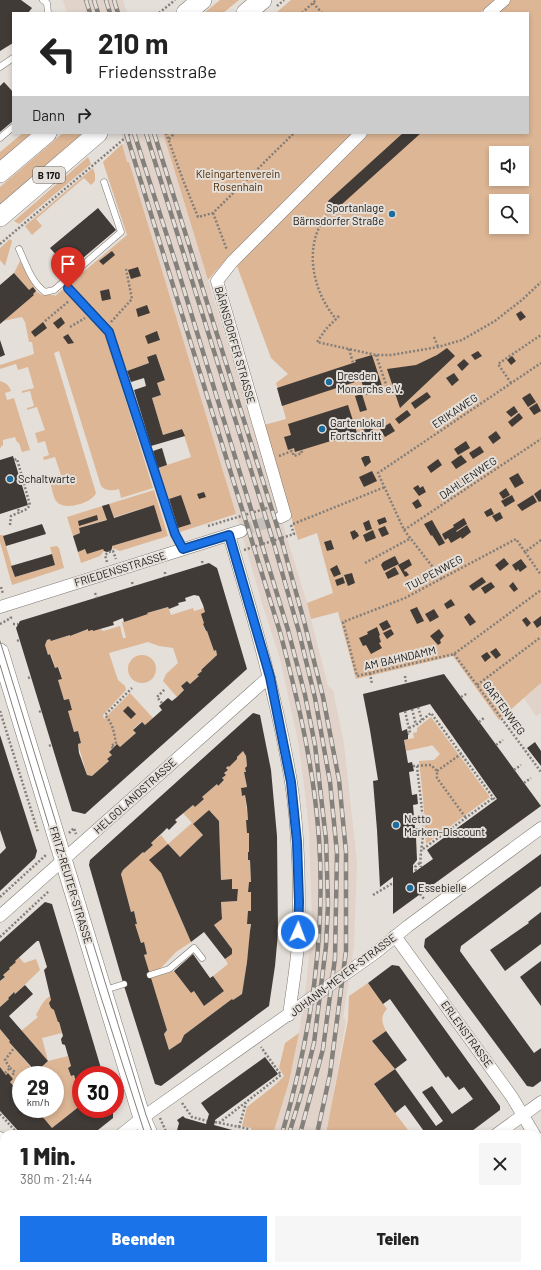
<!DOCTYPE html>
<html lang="de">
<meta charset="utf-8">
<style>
:root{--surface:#fff;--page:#f6f6f6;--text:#222;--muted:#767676;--accent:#1a73e8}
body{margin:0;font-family:Barlow,sans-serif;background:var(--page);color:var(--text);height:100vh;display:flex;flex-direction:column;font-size:15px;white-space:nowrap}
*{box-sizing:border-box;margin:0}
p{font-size:13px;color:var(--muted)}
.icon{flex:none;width:22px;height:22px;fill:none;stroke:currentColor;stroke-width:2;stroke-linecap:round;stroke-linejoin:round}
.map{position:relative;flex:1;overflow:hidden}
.panel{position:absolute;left:0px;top:1130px;width:541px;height:140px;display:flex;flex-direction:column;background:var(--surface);border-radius:12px 12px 0 0;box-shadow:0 2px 6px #0003}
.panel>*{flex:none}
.guide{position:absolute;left:12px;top:12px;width:517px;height:122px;border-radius:0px;box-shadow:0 2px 6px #0003;background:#fff;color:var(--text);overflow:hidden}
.controls{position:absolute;left:489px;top:146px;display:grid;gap:8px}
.controls a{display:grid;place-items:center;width:40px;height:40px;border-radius:0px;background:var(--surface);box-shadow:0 2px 6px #0003;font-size:20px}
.speed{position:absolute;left:12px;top:1066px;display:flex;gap:8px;font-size:20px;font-weight:700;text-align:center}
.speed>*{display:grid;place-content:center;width:52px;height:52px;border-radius:50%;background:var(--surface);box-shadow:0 2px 6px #0003;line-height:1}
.speed small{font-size:10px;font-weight:400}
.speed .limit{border:6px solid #d22;background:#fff;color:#111}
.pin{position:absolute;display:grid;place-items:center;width:34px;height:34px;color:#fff;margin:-41px -17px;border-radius:50% 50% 50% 0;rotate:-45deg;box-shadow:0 0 4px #0007}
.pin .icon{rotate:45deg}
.me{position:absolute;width:44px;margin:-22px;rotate:2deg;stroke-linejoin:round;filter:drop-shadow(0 0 3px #0008)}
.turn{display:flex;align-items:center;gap:14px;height:84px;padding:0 20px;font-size:18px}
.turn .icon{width:52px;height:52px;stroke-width:2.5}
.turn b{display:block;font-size:28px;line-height:34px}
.then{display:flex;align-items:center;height:38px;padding:0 20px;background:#0003;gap:8px;font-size:15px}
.round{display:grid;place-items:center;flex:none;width:42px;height:42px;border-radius:0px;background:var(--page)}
.overview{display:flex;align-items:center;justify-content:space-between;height:68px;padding:0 20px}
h1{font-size:24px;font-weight:800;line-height:30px}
.action{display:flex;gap:8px;margin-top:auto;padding:8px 20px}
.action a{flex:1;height:46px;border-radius:0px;background:var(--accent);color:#fff;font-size:16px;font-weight:800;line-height:46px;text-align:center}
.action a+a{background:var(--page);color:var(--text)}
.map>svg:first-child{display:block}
.built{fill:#e1d3c9}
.green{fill:#ddb695;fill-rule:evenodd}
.building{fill:#413b37;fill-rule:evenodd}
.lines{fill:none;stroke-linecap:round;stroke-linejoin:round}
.minor-tunnel{stroke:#c6c1bb;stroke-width:12;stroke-dasharray:12 6;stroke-linecap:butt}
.service-casing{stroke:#7d7772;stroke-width:7}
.minor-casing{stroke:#7d7772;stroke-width:13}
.secondary-casing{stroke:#7d7772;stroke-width:18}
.primary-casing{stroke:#7d7772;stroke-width:20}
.path{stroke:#827e7a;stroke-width:2.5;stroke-dasharray:2 2;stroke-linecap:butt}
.service{stroke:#fff;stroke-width:6}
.minor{stroke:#fff;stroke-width:12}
.secondary{stroke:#fff;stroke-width:17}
.primary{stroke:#fff;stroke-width:19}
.tram{stroke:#84807c;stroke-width:1}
.rail-casing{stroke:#84807c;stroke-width:4.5}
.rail{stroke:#e5dfd9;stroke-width:3;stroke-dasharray:9;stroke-linecap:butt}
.route-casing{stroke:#114b97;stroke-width:10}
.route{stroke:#1a73e8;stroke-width:7}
.poi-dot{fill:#1d6c9e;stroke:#e5dfd9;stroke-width:1.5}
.labels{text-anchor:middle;stroke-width:4;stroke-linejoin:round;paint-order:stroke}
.shield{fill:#e5dfd9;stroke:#56524f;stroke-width:1}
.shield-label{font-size:10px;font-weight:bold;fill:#181614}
.park-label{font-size:11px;fill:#4b2700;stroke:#e5dfd9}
.poi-label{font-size:11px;fill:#181614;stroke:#e5dfd9;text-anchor:start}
.street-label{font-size:11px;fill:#181614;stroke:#e5dfd9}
</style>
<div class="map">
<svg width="541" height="1270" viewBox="0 0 541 1270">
<rect width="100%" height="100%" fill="#e5dfd9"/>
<g class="built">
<polygon points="63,0 123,0 127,13 67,13"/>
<polygon points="121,133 163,133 307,603 328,686 333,690 344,744 357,863 354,946 343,1018 346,1020 330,1116 326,1134 273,1134 289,1082 299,1033 307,977 312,920 309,831 305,793 298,741 280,659 262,603 236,514 178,389 103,162 124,143"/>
<polygon points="541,683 541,713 536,716 524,698"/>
<polygon points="229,1266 285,1266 284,1270 227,1270"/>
</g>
<g class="green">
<polygon points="220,0 239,0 223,13 204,13"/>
<polygon points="291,0 494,0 480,13 279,13 277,12"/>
<path d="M511,0H541V683L499,720L453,656L356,679L338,612L311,619L307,603L333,593L317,533L298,540L264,425L286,419L276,383L288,374L271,358L237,266L368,133H528V13H497ZM496,153H522V179H496ZM496,201H522V227H496Z"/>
<polygon points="23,133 32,133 0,160 0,152"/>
<polygon points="63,133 85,133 0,207 0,187"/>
<polygon points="163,133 353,133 229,256 208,280"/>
<path d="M122,144L127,162H129L236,514L180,532L178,528L191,524L181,495L169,499L158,468L191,457L182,429L163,435L152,398L161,395L157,383L165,379L156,354L147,357L149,363L127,371L113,331L105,334L153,488L121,498L119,489C113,491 105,491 101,486L59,351L54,353L96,493C92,503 65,511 57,502C53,498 52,488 50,482L62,478L55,457L44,460L43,457L49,455L45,441L38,443L35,433L45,430L37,407L27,410V408L34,406L30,391L22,393V391L34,388L28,367L18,370L16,364L0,369V365L34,354L32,342H29L25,322L22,317L3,321L33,295L14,273L20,261L37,292L42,295H54L55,296L127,235L103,162Z"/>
<polygon points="88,157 91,164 19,224 14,221"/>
<polygon points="93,168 95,174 95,181 91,185 84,178 36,219 42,226 32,235 25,226"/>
<polygon points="10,239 12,241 5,266 0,260 0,248"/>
<path d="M0,381C6,383 9,385 11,391L5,393L7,400L14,398L30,450L22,452L19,443L17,442L15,437L3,440V445L0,448Z"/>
<polygon points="154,490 168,536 120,551 112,548 112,546 162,531 154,505 79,528 80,533 73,536 67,517"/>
<polygon points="0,535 3,535 15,577 55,565 50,547 57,546 59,548 64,568 12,585 0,542"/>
<polygon points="85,549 103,549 104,551 100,556 81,563 78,552"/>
<polygon points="168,607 171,615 193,608 194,611 204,608 205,612 204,623 203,624 205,631 207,631 214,651 216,650 217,655 201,670 202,671 197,675 199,676 190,684 187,681 181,686 184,690 177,697 163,681 166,674 178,663 173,648 159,646 148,642 109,653 118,680 125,686 126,690 103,715 104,719 130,693 153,718 145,725 141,722 133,729 136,733 120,747 117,744 109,751 112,755 107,759 109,761 92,776 87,775 78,744 81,743 78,731 74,732 68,711 72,710 69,699 64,700 58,680 62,679 59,667 55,668 51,654 48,655 45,645 47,640 50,639 52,641 70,635 70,636 88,629 88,631 101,629 103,631 120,626 123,638 126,638 122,622 148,614 147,613"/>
<circle cx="142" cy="669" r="14"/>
<polygon points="431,717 490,797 426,844 423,798 419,761 434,760 440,754 432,745 430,746 406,751 404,740 414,738 413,733 417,732 417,728"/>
<path d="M243,751L246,756L247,766L245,768L246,772H244L247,787L241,788L242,796L245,795L248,820H246L249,833V852H248V860H250L251,882H249L248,891L251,892C252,926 248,960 242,994L233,1000L232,999L184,1035L181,1042L169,1050L164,1034L167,1030L151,978L174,971L191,993L194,991L204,1006L224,991L213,976L228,964L225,959L232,954V949L214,925L222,919L221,902L237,901L238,889H232V879L221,880L219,821L209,810L193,824L203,835L180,857L168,844L150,860L161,873L191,942L176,952L159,970L149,973L144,955L147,954L144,942L141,943L135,924L137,923L134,911L131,912L121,874L123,870L143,852L144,853L153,845L151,843L161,835L168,844L192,823L183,813L193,805L195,807L204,799L202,797L217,784L218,786L224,781L222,778L226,775L224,773L228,770L226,768L228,766L229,767C234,762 237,756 243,751Z"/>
<polygon points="19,957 24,963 36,959 40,970 15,994 13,992 8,998 9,999 0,1007 0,980 1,981 5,977 3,975 10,969 9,968"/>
<path d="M368,983L387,1009C380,1016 382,1023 386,1031L372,1041L395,1069L374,1085L411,1134L397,1133L396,1134H326L348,1020L349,996Z"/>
<path d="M50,996L62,1033L42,1038L48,1061L68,1056L71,1066L68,1068L71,1076L74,1075L81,1098V1105L52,1128L36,1109H55V1075H21V1092L18,1088L16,1089L10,1082L13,1079L8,1073L6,1075L0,1067V1029L10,1041L9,1042L35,1072L48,1061L21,1031L38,1017L36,1015C40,1008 43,1000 50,996Z"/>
<polygon points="299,1033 289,1082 273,1134 261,1134 261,1133 251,1131 251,1128 242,1126 247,1107 275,1085 284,1076 279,1068 285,1043"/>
<polygon points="0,1170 4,1175 4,1266 86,1266 90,1270 0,1270"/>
<polygon points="139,1266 194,1266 196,1270 142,1270"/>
</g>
<g class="building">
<polygon points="0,0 21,0 32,8 28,13 13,13 13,43 0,51"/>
<polygon points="4,82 13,92 13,121 0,132 0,86"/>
<polygon points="403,133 421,133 341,205 335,213 328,201"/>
<polygon points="98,208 116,230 64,274 54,262 59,258 50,248"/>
<polygon points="112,251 115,255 103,265 99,261"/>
<polygon points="138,267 141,276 131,279 128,270"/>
<polygon points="14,273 29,290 33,287 36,291 33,294 34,295 0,324 0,285"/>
<polygon points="109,289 111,299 102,301 100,291"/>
<polygon points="147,305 150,313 138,317 136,309"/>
<polygon points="521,311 526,317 520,321 516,314"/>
<polygon points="61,317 65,323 58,329 53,323"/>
<polygon points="43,322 47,328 35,337 31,332"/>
<polygon points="157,331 160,340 148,344 145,336"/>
<polygon points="68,334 74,343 68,344 63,337"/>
<polygon points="0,340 5,355 0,357"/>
<polygon points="447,348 455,356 400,408 387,369 416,365 437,355"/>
<polygon points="478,351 482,356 475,360 471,355"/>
<polygon points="156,354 165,380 157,383 161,395 152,398 163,435 182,429 185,436 151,446 134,390 146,386 144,378 131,382 127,371 149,363 147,357"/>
<polygon points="372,355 383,389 366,395 361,380 282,406 277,388 356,362 355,360"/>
<polygon points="512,356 516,361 511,365 507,360"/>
<polygon points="464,359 469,364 462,371 457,365"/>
<polygon points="454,373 459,380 452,386 446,378"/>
<polygon points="427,392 431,397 415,409 411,403"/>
<polygon points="530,393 536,402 528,407 522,398"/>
<polygon points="362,394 367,410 360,412 355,396"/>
<polygon points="537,403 541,411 534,415 529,408"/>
<polygon points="348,405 357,433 295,452 294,448 288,450 284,437 291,435 288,424"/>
<polygon points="514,406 518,412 511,417 506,412"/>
<polygon points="407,410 411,415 399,424 395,419"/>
<polygon points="519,413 523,418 512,427 508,422"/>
<polygon points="370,420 374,435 364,439 361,430 366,429 363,421"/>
<polygon points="390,423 395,431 385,437 380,429"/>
<polygon points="496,431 501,438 493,444 488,437"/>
<polygon points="466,441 470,448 458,455 454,449"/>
<polygon points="480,446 484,452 473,459 469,453"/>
<polygon points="162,448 167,465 158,468 153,451"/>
<polygon points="461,455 467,462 456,469 451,462"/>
<polygon points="13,456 28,505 0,514 0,460"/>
<polygon points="365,456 369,456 371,462 365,467 361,458"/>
<polygon points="438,459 442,465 431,473 427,467"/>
<polygon points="372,471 377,481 364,487 359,477"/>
<polygon points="518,473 524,483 515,488 509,478"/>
<polygon points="418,485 420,488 423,486 426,492 419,496 413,488"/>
<polygon points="506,488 510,495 503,499 499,493"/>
<polygon points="541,489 541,501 539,502 534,494"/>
<polygon points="204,492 206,497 199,499 197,494"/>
<polygon points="181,495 191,524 178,528 169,499"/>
<polygon points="512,495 515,501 505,507 501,501"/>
<polygon points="533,495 537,502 522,511 517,505"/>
<polygon points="418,499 422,506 416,509 412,503"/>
<polygon points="109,504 114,518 154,505 162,531 112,546 112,548 111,551 107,552 104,551 103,549 87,554 85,549 78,552 73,536 80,533 79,528 107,520 102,506"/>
<polygon points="491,508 494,514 487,517 484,512"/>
<polygon points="500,512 503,518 496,522 492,516"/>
<polygon points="97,515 98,520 79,526 78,521"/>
<polygon points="385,517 387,522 379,525 377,520"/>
<polygon points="464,518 467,524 456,531 457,532 458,531 467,525 471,532 462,539 461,537 451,543 448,538 445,540 442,534 454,527 453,525"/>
<polygon points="369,520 372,529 366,531 363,523"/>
<polygon points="432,520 445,543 439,546 432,535 431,536 424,524"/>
<polygon points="42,524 46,534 6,546 3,536"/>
<polygon points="385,526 389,534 382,537 378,529"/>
<polygon points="355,530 356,532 357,532 359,536 353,540 350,532"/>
<polygon points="373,530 376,538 366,542 363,535"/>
<polygon points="331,540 334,549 327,551 324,542"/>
<polygon points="52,554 55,565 15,577 11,566"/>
<polygon points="395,556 399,564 384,571 381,565 383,562"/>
<polygon points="504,558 509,564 500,571 495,565"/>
<polygon points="409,559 412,565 404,570 405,572 406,571 409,575 405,577 398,565"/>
<polygon points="521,559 527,567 520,572 518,569 516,571 512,565"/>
<path d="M209,563L217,568L218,571L247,669L85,814L72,811L16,628L20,621ZM194,595L199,596L203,605L205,612L201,614L204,623L203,624L206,631H207L214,651L216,650L217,655L201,670L202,671L197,675L199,676L190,684L187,681L181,686L184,690L177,697L172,701L168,698L159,706L162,710L153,718L145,725L142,722L133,730L136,733L120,747L117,744L109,752L112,755L107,759L109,761L92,776L87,775L79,753L78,744L81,743L78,731L74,732L68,711L72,710L69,699L64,700L58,680L62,679L58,667L55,668L50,654L48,655L45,645L47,640L50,639L51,641L70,635V636L88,629V631L93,630V631L114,625L113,622L123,618L124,622L148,614L147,613L168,607L169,609L179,605L178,603L186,601L185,598Z"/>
<polygon points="337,565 341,574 334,577 330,569"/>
<polygon points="395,567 399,574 388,579 385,573"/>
<polygon points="352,573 355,583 348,586 344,575"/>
<polygon points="343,577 345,583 337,586 335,580"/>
<polygon points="482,577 486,582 473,591 469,586"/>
<polygon points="491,582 495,587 485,594 481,588"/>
<polygon points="513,582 518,589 514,592 509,586"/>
<polygon points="451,599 455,605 447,609 444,604"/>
<polygon points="417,607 424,621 417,624 410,610"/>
<polygon points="434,609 439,617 430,622 425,614"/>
<polygon points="469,613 476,622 470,626 464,617"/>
<polygon points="541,616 541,625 537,628 533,622"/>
<polygon points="526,617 531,623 527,627 522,620"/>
<polygon points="387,620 391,627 383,631 379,624"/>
<polygon points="377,627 380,635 379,636 381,642 379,643 382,648 371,654 366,645 363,646 359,638 368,634 367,632"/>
<polygon points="391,629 394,634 387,639 383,633"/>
<polygon points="439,629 444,636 440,640 441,643 438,645 430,636"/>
<polygon points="496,648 501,655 496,659 490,652"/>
<polygon points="487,652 491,657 485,662 481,656"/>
<path d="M444,674L541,806L393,914V877L380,887L377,830L373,781L378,780L370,730L363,694ZM430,704L497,799L427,850L433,859L413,873V865L417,860L416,837H420V828H415L413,805L418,804L417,794L412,795L409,772L414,771L412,762L408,763L404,740L408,739V734L407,729L402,731L399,713Z"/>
<polygon points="128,706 136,714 131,719 123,711"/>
<path d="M253,713L260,715L271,770L277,836L278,933L275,966L269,1006L161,1086L155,1084L124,986L89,865L90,860ZM243,751L246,756L247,766L245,768L246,772H244L247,787L241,788L242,796L245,795L247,807L248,820H246L247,833H249V852H248V860H250L251,882H249L248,892H251V911H248L247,924H251L250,931L247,962L242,994L233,1000L232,999L184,1035L181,1042L169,1050L164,1034L167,1030L144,955L147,954L144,942L141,943L135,924H137L134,911L131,912L121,874L123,870L143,852L144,853L153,845L151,843L162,833L167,828L169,830L177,822L175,820L193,805L195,807L204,799L202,797L217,784L218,786L224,780L222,778L226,775L224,773L228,770L226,768L228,766L229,767L237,759V757Z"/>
<polygon points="0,735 37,851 35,858 0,891 0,854 6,848 0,830"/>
<polygon points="535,742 541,751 541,766 527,748"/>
<polygon points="209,810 219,821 221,880 232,879 232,889 238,889 237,901 221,902 222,919 214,925 232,949 232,954 225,959 204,932 191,942 161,873 149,860 168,844 180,857 203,835 193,824"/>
<polygon points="541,854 541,886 461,946 460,951 534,1053 541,1048 541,1081 533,1087 527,1086 424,947 425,939"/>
<polygon points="45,902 52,904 103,1075 81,1075 81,1097 74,1075 71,1076 68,1068 71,1066 65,1045 62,1044 61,1039 63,1036 59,1022 58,1022 54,1010 51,1008 49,1003 51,1000 44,970 47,967 39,941 37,941 15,961 16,962 9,968 10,969 3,975 5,977 0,981 0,942"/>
<polygon points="541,912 541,944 505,971 490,950 529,923 528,922"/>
<polygon points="193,954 210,978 213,976 224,991 204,1006 194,991 191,993 174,971"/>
<polygon points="541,961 541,1006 520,977"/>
<polygon points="392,965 399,966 500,1106 500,1110 468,1134 426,1134 405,1105 395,1113 374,1084 395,1069 436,1126 443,1121 422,1092 432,1086 452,1114 473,1099 464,1087 459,1090 448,1076 446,1078 390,999 383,1004 368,983"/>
<polygon points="25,985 33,994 9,1016 48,1061 36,1072 9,1042 10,1041 0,1029 0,1007 9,999 8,998 14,992 15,994"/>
<polygon points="386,1031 407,1060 395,1069 372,1041"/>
<polygon points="265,1057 278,1074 215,1120 215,1122 214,1125 247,1134 176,1134 179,1123 177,1120 183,1116 185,1118 206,1124 209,1114 201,1103"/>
<polygon points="0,1067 6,1075 8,1073 13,1079 10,1082 16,1089 17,1088 21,1092 21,1109 36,1109 52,1128 81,1105 81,1109 113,1109 113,1118 93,1134 21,1134 0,1111"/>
<polygon points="537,1154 541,1160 541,1199 537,1194"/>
<polygon points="260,1266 274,1266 272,1270 258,1270"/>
<polygon points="345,1266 394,1266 389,1270 340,1270"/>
<polygon points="491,1266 532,1266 533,1267 527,1270 485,1270"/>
</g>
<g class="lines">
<polyline class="minor-tunnel" points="241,531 281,517"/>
<g class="service-casing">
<g id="service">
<polyline points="43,0 47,3 48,13"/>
<polyline points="0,67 13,58"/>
<polyline points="0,138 13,127"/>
<path d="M19,249C26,264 31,282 45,292L54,290L121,232L104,182"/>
<polyline points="68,288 109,332 175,534 183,549"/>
<polyline points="150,975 169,969 194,948 202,958"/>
<polyline points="105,990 124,984"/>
</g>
</g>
<g class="minor-casing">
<g id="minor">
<polyline points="489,13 504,0"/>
<polyline points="281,517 285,515 217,281 232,262 361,133"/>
<path d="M229,535C253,616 277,698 291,782C299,835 300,891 298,945C296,968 292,992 289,1015"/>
<polyline points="0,607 241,531"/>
<polyline points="0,916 269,677"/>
<polyline points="395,936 512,1097 534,1134"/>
<polyline points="122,1134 142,1118 375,953 408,926 541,828"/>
<polyline points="497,1134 541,1102"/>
<polyline points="0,1138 4,1143"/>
<polyline points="537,1138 541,1143"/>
<polyline points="112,1266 116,1270"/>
<polyline points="312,1270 317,1266"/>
</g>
</g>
<g class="secondary-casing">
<g id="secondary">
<polyline points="0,652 142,1118 149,1134"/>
<polyline points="215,1266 217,1270"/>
</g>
</g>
<g class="primary-casing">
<g id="primary">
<polyline points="186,13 202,0"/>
<polyline points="246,13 262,0"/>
<polyline points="0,173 47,133"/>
<polyline points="0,217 98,133"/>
</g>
</g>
<g class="path">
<polyline points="313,3 322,13"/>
<polyline points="277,6 284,0"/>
<polyline points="159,13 175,0"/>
<polyline points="302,13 316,0"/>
<polyline points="166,133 183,180 198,217 213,213 294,133"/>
<polyline points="169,139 175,133"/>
<path d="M332,209C302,239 310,288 336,319"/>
<polyline points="213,213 227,250"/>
<polyline points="0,244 131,133"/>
<polyline points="339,316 326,329 317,342 376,355 391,355 438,347 462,340 495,321 523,299 541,282"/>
<polyline points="45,321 69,301"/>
<polyline points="111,322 132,299 126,269"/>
<polyline points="70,327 85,318"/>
<polyline points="434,337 438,347"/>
<polyline points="349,349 353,363"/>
<polyline points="376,355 388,390"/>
<polyline points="511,383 498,364 541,335"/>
<polyline points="279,456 292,451 294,456 302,453 301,450"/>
<polyline points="18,509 20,513"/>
<polyline points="293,524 385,487"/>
<polyline points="10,525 11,516 27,509 30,505 17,459 14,460"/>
<polyline points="208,526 271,507"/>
<polyline points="404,530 541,439"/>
<polyline points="541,540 525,552 541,575"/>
<polyline points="244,550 294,534 291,525"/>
<polyline points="525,552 516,539 405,598 343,622 357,676 454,654 541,590"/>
<polyline points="202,561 203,565"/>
<polyline points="107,562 105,555 109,552 113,551 116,559"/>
<polyline points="365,563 411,538"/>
<polyline points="165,572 165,577"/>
<polyline points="442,579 404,530 378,473 541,363"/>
<polyline points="132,582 133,586"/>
<polyline points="1,587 3,594"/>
<polyline points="95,593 97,598"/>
<polyline points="0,624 11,618 10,615"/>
<polyline points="13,624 18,624"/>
<polyline points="17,641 19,640"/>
<polyline points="454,654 541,772"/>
<polyline points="370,673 372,684"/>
<polyline points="405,676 406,683"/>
<polyline points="28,678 31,677"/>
<polyline points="477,685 541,637"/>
<polyline points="461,697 468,693"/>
<polyline points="162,703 157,697 165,689"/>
<polyline points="418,707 422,720"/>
<polyline points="412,709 416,725"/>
<polyline points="0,711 38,832"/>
<polyline points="405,711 410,733 408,734"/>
<polyline points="39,712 41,711"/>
<polyline points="479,722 485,717"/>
<polyline points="409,728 416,725 431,713 495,800"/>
<polyline points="496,745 503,740"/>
<polyline points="49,746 51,745"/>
<path d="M113,748L111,746L116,743C114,732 113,724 105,715L132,688"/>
<polyline points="413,766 431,765 437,771 437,778 466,818"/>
<path d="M417,766C419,788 423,810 423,832C423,843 419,858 421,867"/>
<polyline points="514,770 521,765"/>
<polyline points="437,771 461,754"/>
<polyline points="524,783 531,778"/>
<polyline points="69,833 74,828 76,834"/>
<polyline points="423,849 493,798"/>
<polyline points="416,871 415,867 420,863"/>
<polyline points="420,894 425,900"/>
<polyline points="373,895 393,883"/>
<polyline points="0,897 47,854"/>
<polyline points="0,937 49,891"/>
<polyline points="10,1068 15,1072 11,1076"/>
<polyline points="5,1073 10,1068 5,1060 14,1048"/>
<polyline points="182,1103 192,1117 207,1121"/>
<polyline points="0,1114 18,1134"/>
<polyline points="160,1118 167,1134"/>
<polyline points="215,1122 249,1129"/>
<polyline points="219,1123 281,1075 261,1047"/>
<polyline points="239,1127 246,1103"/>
<polyline points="0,1165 4,1169"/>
<polyline points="0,1174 4,1179"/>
<polyline points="0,1185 4,1181"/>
<polyline points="0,1203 4,1199"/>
<polyline points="72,1266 76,1270"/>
<polyline points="90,1266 93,1270"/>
<polyline points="134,1266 138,1270"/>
<polyline points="156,1266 159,1270"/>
<polyline points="234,1266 236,1270"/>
<polyline points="163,1270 168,1266"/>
</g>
<use href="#service" class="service"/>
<use href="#minor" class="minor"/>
<use href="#secondary" class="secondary"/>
<use href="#primary" class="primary"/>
<g class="tram">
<polyline points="0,641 146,1115 153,1134"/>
<polyline points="0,665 99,991 145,1134"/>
<polyline points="212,1266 214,1270"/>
</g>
<g class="rail-casing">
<g id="rail">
<polyline points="86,0 90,13"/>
<polyline points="94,0 98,13"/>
<polyline points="106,0 110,13"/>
<polyline points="114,0 118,13"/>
<path d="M126,133L280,632C298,700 314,768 319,839C326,939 310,1039 282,1134"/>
<polyline points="134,133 177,267 288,630 305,695 315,745 326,839 328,904 326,946 314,1043 302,1091 289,1134"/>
<polyline points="146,133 274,544 299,632 315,698 330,782 337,853 335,958 323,1049 300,1134"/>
<polyline points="154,133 282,542 304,621 323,697 339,780 346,852 346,951 330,1074 317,1134"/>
<polyline points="235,1270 237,1266"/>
<polyline points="244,1270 245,1266"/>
<polyline points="254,1270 256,1266"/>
<polyline points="277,1270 279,1266"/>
</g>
</g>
<use href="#rail" class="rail"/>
</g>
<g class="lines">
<g class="route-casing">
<polyline id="route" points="68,288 109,332 175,534 183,549 229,535 270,677 291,782 297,842 299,902 298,932"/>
</g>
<use href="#route" class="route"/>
</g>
<g class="poi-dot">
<circle cx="392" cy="214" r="4"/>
<circle cx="329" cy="382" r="4"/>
<circle cx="322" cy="429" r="4"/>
<circle cx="10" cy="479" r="4"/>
<circle cx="396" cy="825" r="4"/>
<circle cx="410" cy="888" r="4"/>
</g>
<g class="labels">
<rect class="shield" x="33" y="167" width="32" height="16" rx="3"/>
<g class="shield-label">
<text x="49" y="179">B 170</text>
</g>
<g class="park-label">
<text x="238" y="178">Kleingartenverein<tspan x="238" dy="13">Rosenhain</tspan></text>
</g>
<g class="poi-label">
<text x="384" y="212" text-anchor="end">Sportanlage<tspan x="384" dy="13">Bärnsdorfer Straße</tspan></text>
<text x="337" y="380">Dresden<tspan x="337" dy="13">Monarchs e.V.</tspan></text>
<text x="330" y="427">Gartenlokal<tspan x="330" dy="13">Fortschritt</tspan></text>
<text x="18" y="483">Schaltwarte</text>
<text x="404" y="823">Netto<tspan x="404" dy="13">Marken-Discount</tspan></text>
<text x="418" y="892">Essebielle</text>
</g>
<g class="street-label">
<text transform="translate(235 345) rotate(74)" y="4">BÄRNSDORFER STRASSE</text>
<text transform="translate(455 411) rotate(-34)" y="4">ERIKAWEG</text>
<text transform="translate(468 478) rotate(-34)" y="4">DAHLIENWEG</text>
<text transform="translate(120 569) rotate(-17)" y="4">FRIEDENSSTRASSE</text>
<text transform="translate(434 573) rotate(-28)" y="4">TULPENWEG</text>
<text transform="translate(400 658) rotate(-13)" y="4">AM BAHNDAMM</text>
<text transform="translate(504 708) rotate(54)" y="4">GARTENWEG</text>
<text transform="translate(135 796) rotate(-42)" y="4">HELGOLANDSTRASSE</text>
<text transform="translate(71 885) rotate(73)" y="4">FRITZ-REUTER-STRASSE</text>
<text transform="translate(343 975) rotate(-37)" y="4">JOHANN-MEYER-STRASSE</text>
<text transform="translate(467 1034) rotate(54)" y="4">ERLENSTRASSE</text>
</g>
</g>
</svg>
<div class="controls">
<a><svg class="icon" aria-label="sound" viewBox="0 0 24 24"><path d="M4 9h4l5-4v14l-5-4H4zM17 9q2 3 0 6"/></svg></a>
<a><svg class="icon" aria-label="search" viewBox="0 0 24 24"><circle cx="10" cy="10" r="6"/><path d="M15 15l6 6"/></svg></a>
</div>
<div class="speed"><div>29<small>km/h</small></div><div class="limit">30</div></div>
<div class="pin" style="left:68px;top:288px;background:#d93025"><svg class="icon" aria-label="arrive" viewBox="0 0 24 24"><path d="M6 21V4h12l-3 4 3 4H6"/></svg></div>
<svg class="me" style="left:298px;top:932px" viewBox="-20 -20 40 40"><circle r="17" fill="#1a73e8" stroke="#fff" stroke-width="3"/><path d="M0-11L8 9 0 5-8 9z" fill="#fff"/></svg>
<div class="guide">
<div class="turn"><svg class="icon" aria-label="left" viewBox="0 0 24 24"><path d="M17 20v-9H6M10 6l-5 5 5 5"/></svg><div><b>210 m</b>Friedensstraße</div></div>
<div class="then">Dann<svg class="icon" aria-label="right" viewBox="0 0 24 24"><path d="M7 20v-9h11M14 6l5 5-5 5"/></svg></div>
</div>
<section class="panel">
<div class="overview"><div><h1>1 Min.</h1><p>380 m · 21:44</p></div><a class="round"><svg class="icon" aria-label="close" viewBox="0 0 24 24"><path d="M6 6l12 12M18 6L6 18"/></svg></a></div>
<div class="action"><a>Beenden</a><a>Teilen</a></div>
</section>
</div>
